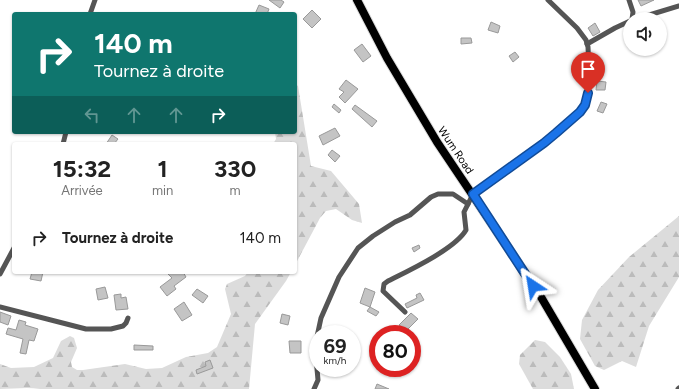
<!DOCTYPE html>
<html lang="fr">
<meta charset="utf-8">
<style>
:root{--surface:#fff;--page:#f2f2f2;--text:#222;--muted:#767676}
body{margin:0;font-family:Figtree,sans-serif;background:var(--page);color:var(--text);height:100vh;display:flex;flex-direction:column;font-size:15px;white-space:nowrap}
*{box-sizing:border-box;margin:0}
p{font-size:13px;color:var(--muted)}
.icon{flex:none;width:22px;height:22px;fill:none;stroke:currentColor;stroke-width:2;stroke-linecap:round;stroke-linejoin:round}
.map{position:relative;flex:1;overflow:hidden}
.panel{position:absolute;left:12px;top:142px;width:285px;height:132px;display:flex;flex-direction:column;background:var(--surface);border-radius:4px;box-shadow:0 1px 3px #0004}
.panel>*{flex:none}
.hud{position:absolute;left:12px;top:12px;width:285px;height:122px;border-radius:4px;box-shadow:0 1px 3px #0004;background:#0f766e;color:#fff;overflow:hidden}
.tools{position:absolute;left:623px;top:12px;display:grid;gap:8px}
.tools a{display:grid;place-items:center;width:44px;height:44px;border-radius:50%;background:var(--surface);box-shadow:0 1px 3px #0004;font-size:20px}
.speed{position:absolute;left:309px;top:325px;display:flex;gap:8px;font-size:20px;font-weight:700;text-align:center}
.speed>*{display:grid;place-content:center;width:52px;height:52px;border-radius:50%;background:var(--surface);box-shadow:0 1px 3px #0004;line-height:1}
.speed small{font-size:10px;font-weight:400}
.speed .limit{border:6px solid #d22;background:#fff;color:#111}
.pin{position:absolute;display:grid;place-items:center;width:34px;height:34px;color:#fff;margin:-41px -17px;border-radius:50% 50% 50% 0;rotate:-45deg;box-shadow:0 0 4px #0007}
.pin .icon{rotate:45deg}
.me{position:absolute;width:44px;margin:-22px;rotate:327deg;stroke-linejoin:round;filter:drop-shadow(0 0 3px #0008)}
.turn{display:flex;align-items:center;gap:14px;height:84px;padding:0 16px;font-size:18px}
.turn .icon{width:52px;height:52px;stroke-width:2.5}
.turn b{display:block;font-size:28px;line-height:34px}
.lanes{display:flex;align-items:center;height:38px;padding:0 16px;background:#0003;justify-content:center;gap:20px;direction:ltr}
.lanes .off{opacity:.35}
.eta{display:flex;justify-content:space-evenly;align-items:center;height:68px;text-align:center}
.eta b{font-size:24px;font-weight:700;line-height:28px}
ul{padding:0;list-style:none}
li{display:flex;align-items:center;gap:12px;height:56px;padding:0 16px}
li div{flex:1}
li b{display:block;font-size:15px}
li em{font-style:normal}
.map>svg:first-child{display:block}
.forest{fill:url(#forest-firs)}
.building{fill:#c4c4c4;stroke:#999}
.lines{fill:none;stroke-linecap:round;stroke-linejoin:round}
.trunk-casing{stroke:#dbdbdb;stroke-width:10}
.minor{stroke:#555;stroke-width:5}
.trunk{stroke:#000;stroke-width:8}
.route-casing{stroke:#114b97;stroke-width:10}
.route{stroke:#1a73e8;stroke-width:7}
.labels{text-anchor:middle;stroke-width:3.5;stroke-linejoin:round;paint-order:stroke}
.street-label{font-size:11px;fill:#000;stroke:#fff}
</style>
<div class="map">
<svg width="679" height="389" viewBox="0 0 679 389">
<defs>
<pattern id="forest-firs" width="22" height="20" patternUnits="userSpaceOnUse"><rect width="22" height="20" fill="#dcdcdc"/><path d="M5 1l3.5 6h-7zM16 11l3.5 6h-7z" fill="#bbb"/></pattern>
</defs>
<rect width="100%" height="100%" fill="#fff"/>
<g class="forest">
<polygon points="295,84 298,86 311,166 331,171 359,204 362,223 352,220 336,209 326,211 320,218 295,265 295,144 273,144 276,139 275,132 295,132"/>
<polygon points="679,216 679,277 649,326 636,367 622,361 604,370 595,366 580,339 582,320 598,290 629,257"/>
<path d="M248,272H291L286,281L255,324L249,389H40C27,387 13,389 0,389V364L11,368L34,367L53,358L61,341L70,336L74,338L77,348L71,362L72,367L77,370H83L125,364L146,369L162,368L186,357L208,353L217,347L231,314L225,289L227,284L245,276Z"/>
<polygon points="535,340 545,342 560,357 571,374 574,389 533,389 519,364 520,355"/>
</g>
<g class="building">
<polygon points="269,0 281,0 284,2 280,8"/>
<polygon points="638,0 654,0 641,6"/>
<polygon points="259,5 269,9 267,14 255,14"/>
<polygon points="312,10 321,19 312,28 303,19"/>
<polygon points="491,22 500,26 498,33 488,30"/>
<polygon points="595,23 600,32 593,36 588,28"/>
<polygon points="461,38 471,38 472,43 461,44"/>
<polygon points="362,44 371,56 363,62 354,50"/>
<polygon points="515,52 519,57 513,62 509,56"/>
<polygon points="346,80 358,89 345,103 339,97 344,92 339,89"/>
<polygon points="597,81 606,82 605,90 596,90"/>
<polygon points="601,102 607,104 603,113 597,111"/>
<polygon points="334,104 341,110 339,113 332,107"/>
<polygon points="355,105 377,121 372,127 352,109"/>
<polygon points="335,128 340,136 323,145 319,136"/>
<polygon points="112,135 118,139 114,144 106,144"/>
<polygon points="332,150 340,156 335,162 328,155"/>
<polygon points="419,245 420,248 414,252 412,248"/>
<polygon points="32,272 43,272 41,281 30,279"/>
<polygon points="171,272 183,272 186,277 174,286 176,289 167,296 160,287 172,278 168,274"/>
<polygon points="105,287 108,298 98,300 96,289"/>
<polygon points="365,288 375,292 370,307 360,303"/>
<polygon points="197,289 208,296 203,303 192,295"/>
<polygon points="420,293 424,300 407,308 405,304 417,298 416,295"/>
<polygon points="121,294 121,298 126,297 128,309 116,310 114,295"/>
<polygon points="184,302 192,315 182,321 174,309"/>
<polygon points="370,307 379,312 376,316 367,311"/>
<polygon points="0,312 11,316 8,325 0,322"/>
<polygon points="411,313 418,319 406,331 399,325"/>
<polygon points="282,314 290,316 288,325 280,323"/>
<polygon points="19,320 26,322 25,325 38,329 34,341 29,340 26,354 20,353 23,339 6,334 8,328 16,330"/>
<polygon points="289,341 301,341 301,353 290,353"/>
<polygon points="134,345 153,346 153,350 134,350"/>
<polygon points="210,360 213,368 197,374 196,370 206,366 205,362"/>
<polygon points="377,384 389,389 375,389"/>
</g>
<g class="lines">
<g class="trunk-casing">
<polyline id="trunk" points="357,0 387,58 437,142 541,297 595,389"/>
</g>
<g class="minor">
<polyline points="629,0 633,12 632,19"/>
<polyline points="90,14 95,0"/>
<polyline points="636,19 679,6"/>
<polyline points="587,44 615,28 630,21"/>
<polyline points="63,144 66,132"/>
<polyline points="0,274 14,248"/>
<polyline points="0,307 86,329 111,329 123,326 126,323 128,318"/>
<path d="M405,312L383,291L384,284L388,281C408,271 455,249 466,230L464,212L473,194L544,143L580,112L585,105L588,93L589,70L588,47L586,40L577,28L548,0"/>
<polyline points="314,389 318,380 315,346 321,318 339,277 358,248 373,236 395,222 410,215 431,197 438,194 453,194 468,204"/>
<polyline points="678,389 679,388"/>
</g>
<use href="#trunk" class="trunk"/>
</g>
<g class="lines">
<g class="route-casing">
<polyline id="route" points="533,286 473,194 544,143 556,133 580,112 585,105 588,93"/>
</g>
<use href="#route" class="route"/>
</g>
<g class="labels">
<g class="street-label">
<text transform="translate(456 150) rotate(56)" y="4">Wum Road</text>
</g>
</g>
</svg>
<div class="tools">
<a><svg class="icon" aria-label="sound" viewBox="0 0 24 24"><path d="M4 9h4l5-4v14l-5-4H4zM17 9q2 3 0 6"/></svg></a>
</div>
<div class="speed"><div>69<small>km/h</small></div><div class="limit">80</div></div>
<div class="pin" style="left:588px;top:93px;background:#d93025"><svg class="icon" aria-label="arrive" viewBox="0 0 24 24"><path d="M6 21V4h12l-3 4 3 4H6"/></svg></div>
<svg class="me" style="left:533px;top:286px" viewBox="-20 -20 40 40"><path d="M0-17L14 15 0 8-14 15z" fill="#1a73e8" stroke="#fff" stroke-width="4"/></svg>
<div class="hud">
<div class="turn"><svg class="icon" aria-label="right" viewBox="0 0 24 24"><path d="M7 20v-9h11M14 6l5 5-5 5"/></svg><div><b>140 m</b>Tournez à droite</div></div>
<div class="lanes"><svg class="icon off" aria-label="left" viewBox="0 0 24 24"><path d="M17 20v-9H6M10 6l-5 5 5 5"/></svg><svg class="icon off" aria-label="ahead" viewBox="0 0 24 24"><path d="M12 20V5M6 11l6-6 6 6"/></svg><svg class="icon off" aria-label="ahead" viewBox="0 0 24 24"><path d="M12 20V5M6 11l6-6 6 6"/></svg><svg class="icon" aria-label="right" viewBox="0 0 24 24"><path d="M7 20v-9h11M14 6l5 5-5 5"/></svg></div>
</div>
<section class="panel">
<div class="eta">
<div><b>15:32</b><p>Arrivée</p></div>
<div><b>1</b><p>min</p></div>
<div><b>330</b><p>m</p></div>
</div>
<ul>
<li><svg class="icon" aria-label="right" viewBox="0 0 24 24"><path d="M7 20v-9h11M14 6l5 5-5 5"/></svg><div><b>Tournez à droite</b></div><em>140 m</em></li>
</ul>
</section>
</div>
